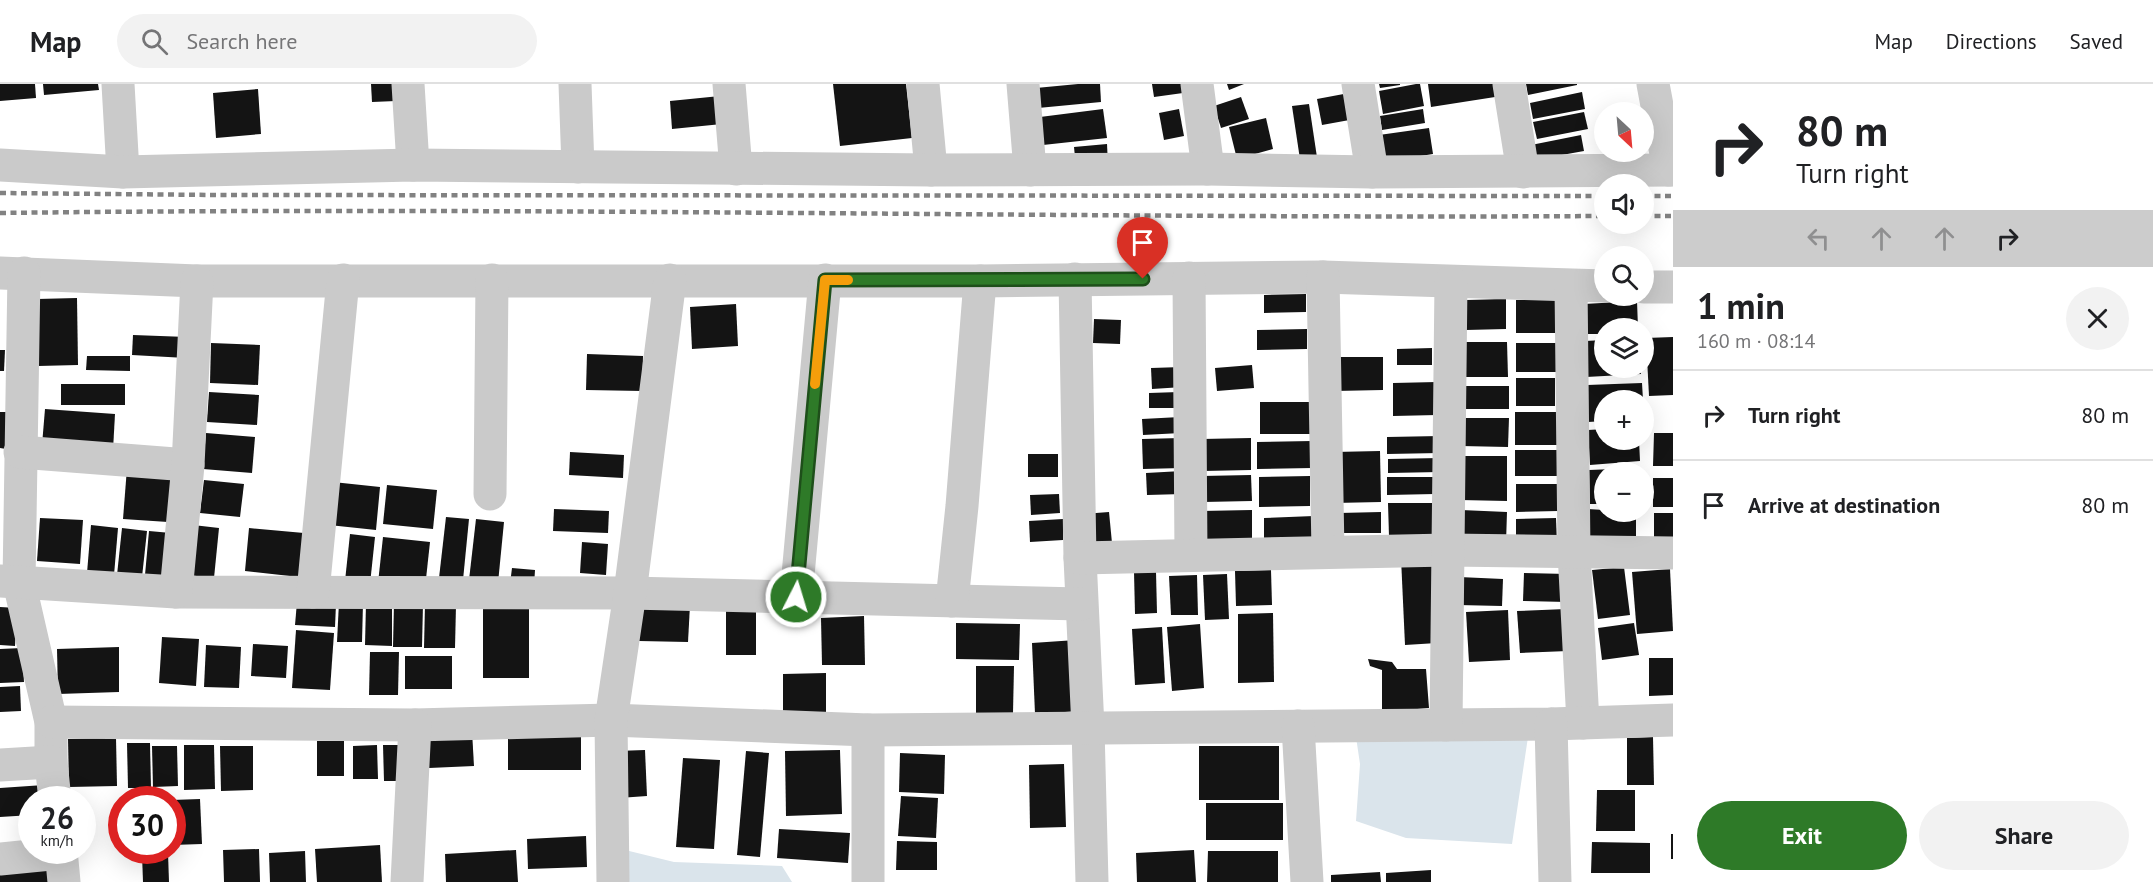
<!DOCTYPE html>
<meta charset="utf-8">
<style>
:root{--surface:#fff;--page:#f2f2f2;--text:#202124;--muted:#757577;--line:#e0e0e0;--accent:#2e7a28}
body{margin:0;font-family:"PT Sans",sans-serif;background:var(--page);color:var(--text);height:100vh;display:flex;flex-direction:column;font-size:22px;white-space:nowrap}
*{box-sizing:border-box;margin:0}
p{font-size:20px;color:var(--muted)}
.icon{flex:none;width:33px;height:33px;fill:none;stroke:currentColor;stroke-width:2;stroke-linecap:round;stroke-linejoin:round}
.map{position:relative;flex:1;overflow:hidden}
.drawer{display:flex;flex-direction:column;background:var(--surface);width:480px}
.drawer>*{flex:none}
.top-card{background:#fff;color:var(--text);overflow:hidden}
.needle{width:39px;rotate:154deg}
.tools{position:absolute;left:1594px;top:18px;display:grid;gap:12px}
.tools a{display:grid;place-items:center;width:60px;height:60px;border-radius:50%;background:var(--surface);box-shadow:0 6px 24px #0002;font-size:30px}
.speed{position:absolute;left:18px;top:702px;display:flex;gap:12px;font-size:30px;font-weight:700;text-align:center}
.speed>*{display:grid;place-content:center;width:78px;height:78px;border-radius:50%;background:var(--surface);box-shadow:0 6px 24px #0002;line-height:1}
.speed small{font-size:15px;font-weight:400}
.speed .limit{border:9px solid #d22;background:#fff;color:#111}
.pin{position:absolute;display:grid;place-items:center;width:51px;height:51px;color:#fff;margin:-62px -26px;border-radius:50% 50% 50% 0;rotate:-45deg;box-shadow:0 0 6px #0007}
.pin .icon{rotate:45deg}
.me{position:absolute;width:66px;margin:-33px;rotate:5deg;stroke-linejoin:round;filter:drop-shadow(0 0 4px #0008)}
.turn{display:flex;align-items:center;gap:21px;height:126px;padding:0 24px;font-size:27px}
.turn .icon{width:78px;height:78px;stroke-width:2.5}
.turn b{display:block;font-size:42px;line-height:51px}
.lanes{display:flex;align-items:center;height:57px;padding:0 24px;background:#0003;justify-content:center;gap:30px;direction:ltr}
.lanes .off{opacity:.35}
.round{display:grid;place-items:center;flex:none;width:63px;height:63px;border-radius:32px;background:var(--page)}
.summary{display:flex;align-items:center;justify-content:space-between;height:102px;padding:0 24px}
h1{font-size:36px;font-weight:800;line-height:45px}
.cta{display:flex;gap:12px;margin-top:auto;padding:12px 24px}
.cta a{flex:1;height:69px;border-radius:36px;background:var(--accent);color:#fff;font-size:24px;font-weight:800;line-height:69px;text-align:center}
.cta a+a{background:var(--page);color:var(--text)}
ul{padding:0;list-style:none}
li{display:flex;align-items:center;gap:18px;height:90px;padding:0 24px;border-top:2px solid var(--line)}
li div{flex:1}
li b{display:block;font-size:22px}
li em{font-style:normal}
header{display:flex;align-items:center;gap:36px;box-sizing:border-box;height:84px;padding:0 30px;background:var(--surface);border-bottom:2px solid var(--line)}
header strong{font-size:28px}
nav{display:flex;gap:33px;margin-inline-start:auto;font-size:21px}
.search{width:420px;height:54px;background:var(--page);display:flex;align-items:center;gap:15px;box-sizing:border-box;padding:0 21px;border-radius:33px;color:var(--muted);font-size:22px}
main{display:flex;flex:1;min-height:0}
.map>svg:first-child{display:block}
.green{fill:#dae4eb}
.building{fill:#141414}
.lines{fill:none;stroke-linecap:round;stroke-linejoin:round}
.minor{stroke:#cacaca;stroke-width:33}
.rail{stroke:#828282;stroke-width:4.5;stroke-dasharray:6 4.5;stroke-linecap:butt}
.route-casing{stroke:#1e4f1a;stroke-width:15}
.route{stroke:#2e7a28;stroke-width:10}
.slow{stroke:#f59e0b;stroke-width:10}
</style>
<header>
<strong>Map</strong>
<div class="search"><svg class="icon" aria-label="search" viewBox="0 0 24 24"><circle cx="10" cy="10" r="6"/><path d="M15 15l6 6"/></svg>Search here</div>
<nav><a>Map</a><a>Directions</a><a>Saved</a></nav>
</header>
<main>
<div class="map">
<svg width="1673" height="798" viewBox="0 0 1673 798">
<rect width="100%" height="100%" fill="#fff"/>
<g class="green">
<polygon points="1356,653 1528,653 1512,760 1406,754 1356,737 1360,680"/>
<polygon points="621,765 674,778 782,782 792,798 621,798"/>
</g>
<g class="building">
<polygon points="0,0 35,0 36,14 0,17"/>
<polygon points="43,0 98,0 99,6 44,11"/>
<polygon points="371,0 394,0 396,17 372,18"/>
<polygon points="833,0 906,0 912,54 840,62"/>
<polygon points="1078,0 1100,0 1101,18 1038,24 1036,4"/>
<polygon points="1152,0 1181,0 1183,9 1154,13"/>
<polygon points="1227,0 1244,0 1229,6"/>
<polygon points="1379,0 1400,0 1400,1 1380,4"/>
<polygon points="1416,0 1420,0 1424,22 1383,30 1379,7"/>
<polygon points="1428,0 1493,0 1495,13 1431,23"/>
<polygon points="1526,0 1577,0 1577,1 1528,11"/>
<polygon points="258,5 261,50 216,54 213,9"/>
<polygon points="1582,8 1585,25 1533,35 1530,19"/>
<polygon points="1349,9 1355,35 1322,41 1317,15"/>
<polygon points="720,12 722,40 672,45 670,17"/>
<polygon points="1241,13 1249,35 1221,44 1214,22"/>
<polygon points="1309,20 1318,80 1301,82 1292,22"/>
<polygon points="1103,25 1107,54 1043,61 1040,33"/>
<polygon points="1179,25 1184,52 1164,56 1159,29"/>
<polygon points="1423,25 1425,39 1382,46 1380,32"/>
<polygon points="1584,28 1588,45 1537,55 1533,38"/>
<polygon points="1266,34 1273,65 1237,75 1229,43"/>
<polygon points="1429,44 1433,70 1383,78 1379,51"/>
<polygon points="1581,51 1584,67 1534,76 1531,61"/>
<polygon points="1107,60 1108,81 1076,83 1074,63"/>
<polygon points="1306,210 1306,228 1264,229 1264,211"/>
<polygon points="77,214 78,281 38,282 37,215"/>
<polygon points="1506,215 1506,245 1466,246 1466,216"/>
<polygon points="1516,216 1558,216 1557,249 1516,249"/>
<polygon points="1637,217 1638,244 1605,244 1605,250 1585,250 1584,220"/>
<polygon points="736,220 738,262 692,265 690,223"/>
<polygon points="1094,235 1121,236 1120,260 1093,259"/>
<polygon points="1307,245 1307,265 1257,266 1257,246"/>
<polygon points="133,251 187,253 186,274 132,271"/>
<polygon points="1673,253 1673,311 1649,312 1646,254"/>
<polygon points="1605,256 1605,284 1641,284 1641,290 1586,293 1585,257"/>
<polygon points="1464,258 1507,258 1508,293 1464,293"/>
<polygon points="211,259 260,261 258,301 210,299"/>
<rect x="1516" y="259" width="43" height="29"/>
<polygon points="1432,264 1432,281 1397,281 1397,265"/>
<polygon points="0,266 5,266 4,287 0,287"/>
<polygon points="587,270 643,272 642,307 586,306"/>
<polygon points="87,272 130,272 130,287 86,286"/>
<polygon points="1334,273 1383,273 1383,306 1335,307"/>
<polygon points="1252,281 1254,304 1217,307 1215,284"/>
<polygon points="1182,283 1183,303 1152,305 1151,284"/>
<rect x="1516" y="294" width="39" height="28"/>
<polygon points="1437,298 1437,331 1393,332 1393,299"/>
<polygon points="1642,299 1643,316 1605,316 1605,337 1588,338 1587,301"/>
<rect x="61" y="300" width="64" height="21"/>
<rect x="1462" y="302" width="47" height="23"/>
<polygon points="209,308 259,311 257,341 207,338"/>
<polygon points="1179,308 1180,324 1149,324 1149,309"/>
<rect x="1260" y="318" width="53" height="32"/>
<polygon points="45,325 115,330 113,366 42,361"/>
<polygon points="0,328 8,328 6,365 0,364"/>
<rect x="1515" y="328" width="45" height="33"/>
<polygon points="1180,333 1181,349 1143,351 1142,335"/>
<polygon points="1462,334 1509,334 1508,363 1461,362"/>
<polygon points="1605,345 1605,356 1639,356 1640,377 1590,381 1588,346"/>
<polygon points="206,349 255,353 252,389 203,385"/>
<polygon points="1654,349 1673,349 1673,382 1653,382"/>
<polygon points="1440,352 1440,369 1387,370 1387,353"/>
<polygon points="1181,354 1182,384 1143,385 1142,355"/>
<polygon points="1251,354 1251,386 1203,387 1202,355"/>
<polygon points="1312,357 1312,384 1257,385 1257,358"/>
<rect x="1515" y="366" width="43" height="26"/>
<polygon points="1380,367 1381,418 1334,419 1334,368"/>
<polygon points="570,368 624,371 623,394 569,391"/>
<rect x="1028" y="370" width="30" height="23"/>
<polygon points="1460,372 1507,372 1507,417 1460,416"/>
<polygon points="1440,374 1440,388 1388,389 1388,375"/>
<polygon points="127,384 172,387 168,438 123,435"/>
<polygon points="1639,384 1639,388 1605,388 1605,420 1590,420 1589,386"/>
<polygon points="1182,387 1183,410 1147,411 1146,389"/>
<polygon points="1251,391 1252,417 1203,418 1202,392"/>
<polygon points="1310,392 1310,422 1259,423 1259,393"/>
<polygon points="1387,393 1434,393 1435,410 1387,411"/>
<rect x="1653" y="394" width="20" height="29"/>
<polygon points="204,396 244,400 240,433 200,429"/>
<polygon points="333,398 380,403 376,446 329,441"/>
<polygon points="1516,400 1557,400 1558,427 1516,428"/>
<polygon points="387,401 437,406 433,445 383,440"/>
<polygon points="1059,410 1060,429 1031,431 1030,411"/>
<polygon points="1388,419 1438,419 1438,451 1389,452"/>
<polygon points="554,425 609,427 608,449 553,447"/>
<polygon points="1588,425 1636,428 1636,452 1588,452"/>
<polygon points="1252,426 1252,463 1202,464 1201,427"/>
<polygon points="1461,426 1507,428 1506,459 1460,458"/>
<polygon points="1109,428 1112,459 1086,462 1083,430"/>
<polygon points="1381,428 1381,449 1340,449 1339,429"/>
<rect x="1654" y="429" width="19" height="27"/>
<polygon points="1314,432 1315,461 1264,462 1264,434"/>
<polygon points="446,433 469,435 463,496 439,494"/>
<polygon points="40,434 83,436 80,480 37,477"/>
<polygon points="1556,434 1557,461 1516,463 1516,435"/>
<polygon points="476,435 504,438 498,499 469,496"/>
<polygon points="1063,435 1063,456 1030,458 1029,437"/>
<polygon points="91,441 118,444 114,491 87,489"/>
<polygon points="193,441 219,444 214,494 188,491"/>
<polygon points="122,444 147,447 142,493 117,491"/>
<polygon points="249,444 304,449 299,493 245,487"/>
<polygon points="149,447 171,449 167,493 145,491"/>
<polygon points="350,450 375,453 370,500 345,497"/>
<polygon points="383,453 430,458 425,504 378,499"/>
<polygon points="582,458 608,460 606,491 580,489"/>
<polygon points="1433,472 1437,559 1405,561 1401,474"/>
<polygon points="1624,483 1630,531 1598,535 1592,486"/>
<polygon points="512,484 535,486 534,502 510,500"/>
<polygon points="1670,485 1673,547 1637,550 1632,488"/>
<polygon points="1271,486 1272,521 1236,522 1235,487"/>
<polygon points="1134,488 1156,488 1157,529 1135,530"/>
<polygon points="1524,489 1568,490 1567,518 1523,517"/>
<polygon points="1227,490 1229,535 1205,536 1203,491"/>
<polygon points="1197,491 1198,531 1171,531 1169,492"/>
<polygon points="1459,493 1503,495 1502,522 1458,521"/>
<polygon points="297,518 336,520 335,543 295,541"/>
<polygon points="339,518 363,519 362,558 337,558"/>
<polygon points="366,519 392,519 392,562 365,561"/>
<polygon points="394,519 423,520 422,563 393,563"/>
<polygon points="640,519 690,521 688,558 639,557"/>
<polygon points="425,520 456,521 455,564 424,564"/>
<polygon points="0,523 17,524 15,562 0,561"/>
<rect x="483" y="525" width="46" height="69"/>
<polygon points="726,525 756,526 756,571 726,571"/>
<polygon points="1566,525 1568,567 1520,569 1517,527"/>
<polygon points="1508,526 1510,576 1469,578 1466,528"/>
<polygon points="1273,529 1274,598 1238,599 1238,530"/>
<polygon points="864,532 865,581 822,581 821,534"/>
<polygon points="956,539 1020,540 1019,576 956,575"/>
<polygon points="1634,539 1639,571 1602,576 1598,544"/>
<polygon points="1200,540 1204,604 1172,607 1167,543"/>
<polygon points="1162,543 1165,599 1135,601 1132,545"/>
<polygon points="296,546 334,549 330,606 292,604"/>
<polygon points="162,553 199,555 196,602 159,599"/>
<polygon points="1076,556 1080,627 1035,630 1032,559"/>
<polygon points="253,560 288,562 286,594 251,592"/>
<polygon points="206,561 241,563 239,604 204,603"/>
<polygon points="119,563 119,608 58,610 57,565"/>
<polygon points="22,564 24,598 0,599 0,565"/>
<polygon points="370,568 399,568 398,611 369,611"/>
<rect x="405" y="572" width="47" height="33"/>
<polygon points="1649,574 1673,574 1673,611 1649,612"/>
<polygon points="1368,575 1392,578 1397,585 1426,585 1429,624 1382,628 1382,586 1370,582"/>
<polygon points="976,582 1014,582 1013,629 976,629"/>
<polygon points="826,589 826,638 783,638 783,590"/>
<polygon points="20,602 21,627 0,628 0,603"/>
<polygon points="472,647 474,682 429,684 427,649"/>
<polygon points="581,651 581,686 508,686 508,652"/>
<polygon points="1653,653 1654,701 1627,701 1627,654"/>
<polygon points="116,654 117,702 69,703 68,655"/>
<rect x="317" y="657" width="27" height="35"/>
<polygon points="127,659 150,659 151,704 128,704"/>
<polygon points="184,661 214,661 215,705 184,706"/>
<polygon points="377,661 378,695 353,695 353,662"/>
<polygon points="383,661 408,661 408,697 384,697"/>
<polygon points="152,662 177,662 178,702 153,703"/>
<polygon points="220,662 253,662 253,706 221,707"/>
<rect x="1199" y="662" width="80" height="54"/>
<polygon points="645,666 647,712 619,714 617,667"/>
<polygon points="840,666 842,730 786,732 785,667"/>
<polygon points="746,667 769,669 760,773 737,771"/>
<polygon points="900,669 945,671 944,710 899,708"/>
<polygon points="683,674 720,676 714,765 676,763"/>
<polygon points="1064,680 1066,743 1030,744 1029,681"/>
<polygon points="44,701 45,716 32,716 32,731 0,733 0,704"/>
<polygon points="1597,706 1635,706 1635,747 1596,747"/>
<polygon points="901,712 938,714 936,754 898,752"/>
<polygon points="200,715 202,760 172,761 172,716"/>
<rect x="1206" y="719" width="77" height="37"/>
<polygon points="779,745 850,749 848,779 777,774"/>
<rect x="1671" y="750" width="2" height="25"/>
<polygon points="586,752 587,783 528,785 527,755"/>
<polygon points="897,757 937,758 937,786 896,786"/>
<polygon points="1592,758 1650,759 1650,789 1591,789"/>
<polygon points="380,761 382,798 317,798 315,765"/>
<polygon points="259,765 260,798 224,798 223,766"/>
<polygon points="516,766 518,798 446,798 445,770"/>
<polygon points="1194,766 1196,798 1137,798 1136,769"/>
<polygon points="305,767 306,798 270,798 269,769"/>
<polygon points="1208,767 1278,767 1278,798 1207,798"/>
<polygon points="168,769 169,798 143,798 142,770"/>
<polygon points="50,784 51,798 0,798 0,788"/>
<polygon points="1431,786 1431,798 1386,798 1386,789"/>
<polygon points="1380,788 1381,798 1331,798 1331,791"/>
</g>
<g class="lines">
<g class="minor">
<polyline points="118,0 123,88"/>
<polyline points="408,0 413,81"/>
<polyline points="575,0 578,83"/>
<polyline points="729,0 736,85"/>
<polyline points="923,0 931,86"/>
<polyline points="1023,0 1030,86"/>
<polyline points="1197,0 1208,85"/>
<polyline points="1358,0 1372,88"/>
<polyline points="1509,0 1523,88"/>
<polyline points="1653,0 1669,86"/>
<polyline points="0,81 123,88 413,81 931,86 1208,85 1372,88 1673,86"/>
<polyline points="0,189 197,197 980,197 1323,193 1605,202"/>
<polyline points="24,189 19,498 51,638 51,678 55,716"/>
<polyline points="1323,193 1328,468"/>
<polyline points="1189,194 1191,471"/>
<polyline points="1075,195 1080,474 1088,644 1092,798"/>
<polyline points="1571,202 1574,468 1583,639"/>
<polyline points="1644,203 1673,203"/>
<polyline points="20,368 188,381"/>
<polyline points="490,410 492,196"/>
<polyline points="1080,474 1448,466 1673,469"/>
<polyline points="0,497 176,508 630,509 1081,520"/>
<polyline points="176,508 188,381 197,197"/>
<polyline points="313,508 343,196"/>
<polyline points="796,513 825,196"/>
<polyline points="952,517 962,422 980,197"/>
<polyline points="51,638 415,641 611,636 868,646 1551,640 1673,636"/>
<polyline points="1551,640 1555,798"/>
<polyline points="1446,641 1451,198"/>
<polyline points="1298,642 1307,798"/>
<polyline points="868,646 868,798"/>
<polyline points="0,681 51,678"/>
<polyline points="61,766 64,798"/>
<polyline points="0,775 61,769"/>
<polyline points="407,798 415,641"/>
<polyline points="613,798 611,636 630,509 670,196"/>
</g>
<g class="rail">
<polyline points="0,109 216,111 1605,112"/>
<polyline points="1644,112 1673,112"/>
<path d="M0,129C535,122 1070,135 1605,132"/>
<polyline points="1644,132 1673,132"/>
</g>
</g>
<g class="lines">
<g class="route-casing">
<polyline id="route" points="796,513 825,196 1143,195"/>
</g>
<use href="#route" class="route"/>
<polyline class="slow" points="815,300 825,196 848,196"/>
</g>
</svg>
<div class="tools">
<a><svg class="needle" viewBox="-14 -14 28 28"><path d="M0-13l5 13h-10z" fill="#e53935"/><path d="M0 13l5-13h-10z" fill="#757577"/></svg></a>
<a><svg class="icon" aria-label="sound" viewBox="0 0 24 24"><path d="M4 9h4l5-4v14l-5-4H4zM17 9q2 3 0 6"/></svg></a>
<a><svg class="icon" aria-label="search" viewBox="0 0 24 24"><circle cx="10" cy="10" r="6"/><path d="M15 15l6 6"/></svg></a>
<a><svg class="icon" aria-label="layers" viewBox="0 0 24 24"><path d="M12 4l9 5-9 5-9-5zM3 14l9 5 9-5"/></svg></a>
<a>+</a>
<a>−</a>
</div>
<div class="speed"><div>26<small>km/h</small></div><div class="limit">30</div></div>
<div class="pin" style="left:1143px;top:195px;background:#d93025"><svg class="icon" aria-label="arrive" viewBox="0 0 24 24"><path d="M6 21V4h12l-3 4 3 4H6"/></svg></div>
<svg class="me" style="left:796px;top:513px" viewBox="-20 -20 40 40"><circle r="17" fill="#2e7a28" stroke="#fff" stroke-width="3"/><path d="M0-11L8 9 0 5-8 9z" fill="#fff"/></svg>
</div>
<section class="drawer">
<div class="top-card">
<div class="turn"><svg class="icon" aria-label="right" viewBox="0 0 24 24"><path d="M7 20v-9h11M14 6l5 5-5 5"/></svg><div><b>80 m</b>Turn right</div></div>
<div class="lanes"><svg class="icon off" aria-label="left" viewBox="0 0 24 24"><path d="M17 20v-9H6M10 6l-5 5 5 5"/></svg><svg class="icon off" aria-label="ahead" viewBox="0 0 24 24"><path d="M12 20V5M6 11l6-6 6 6"/></svg><svg class="icon off" aria-label="ahead" viewBox="0 0 24 24"><path d="M12 20V5M6 11l6-6 6 6"/></svg><svg class="icon" aria-label="right" viewBox="0 0 24 24"><path d="M7 20v-9h11M14 6l5 5-5 5"/></svg></div>
</div>
<div class="summary"><div><h1>1 min</h1><p>160 m · 08:14</p></div><a class="round"><svg class="icon" aria-label="close" viewBox="0 0 24 24"><path d="M6 6l12 12M18 6L6 18"/></svg></a></div>
<ul>
<li><svg class="icon" aria-label="right" viewBox="0 0 24 24"><path d="M7 20v-9h11M14 6l5 5-5 5"/></svg><div><b>Turn right</b></div><em>80 m</em></li>
<li><svg class="icon" aria-label="arrive" viewBox="0 0 24 24"><path d="M6 21V4h12l-3 4 3 4H6"/></svg><div><b>Arrive at destination</b></div><em>80 m</em></li>
</ul>
<div class="cta"><a>Exit</a><a>Share</a></div>
</section>
</main>
